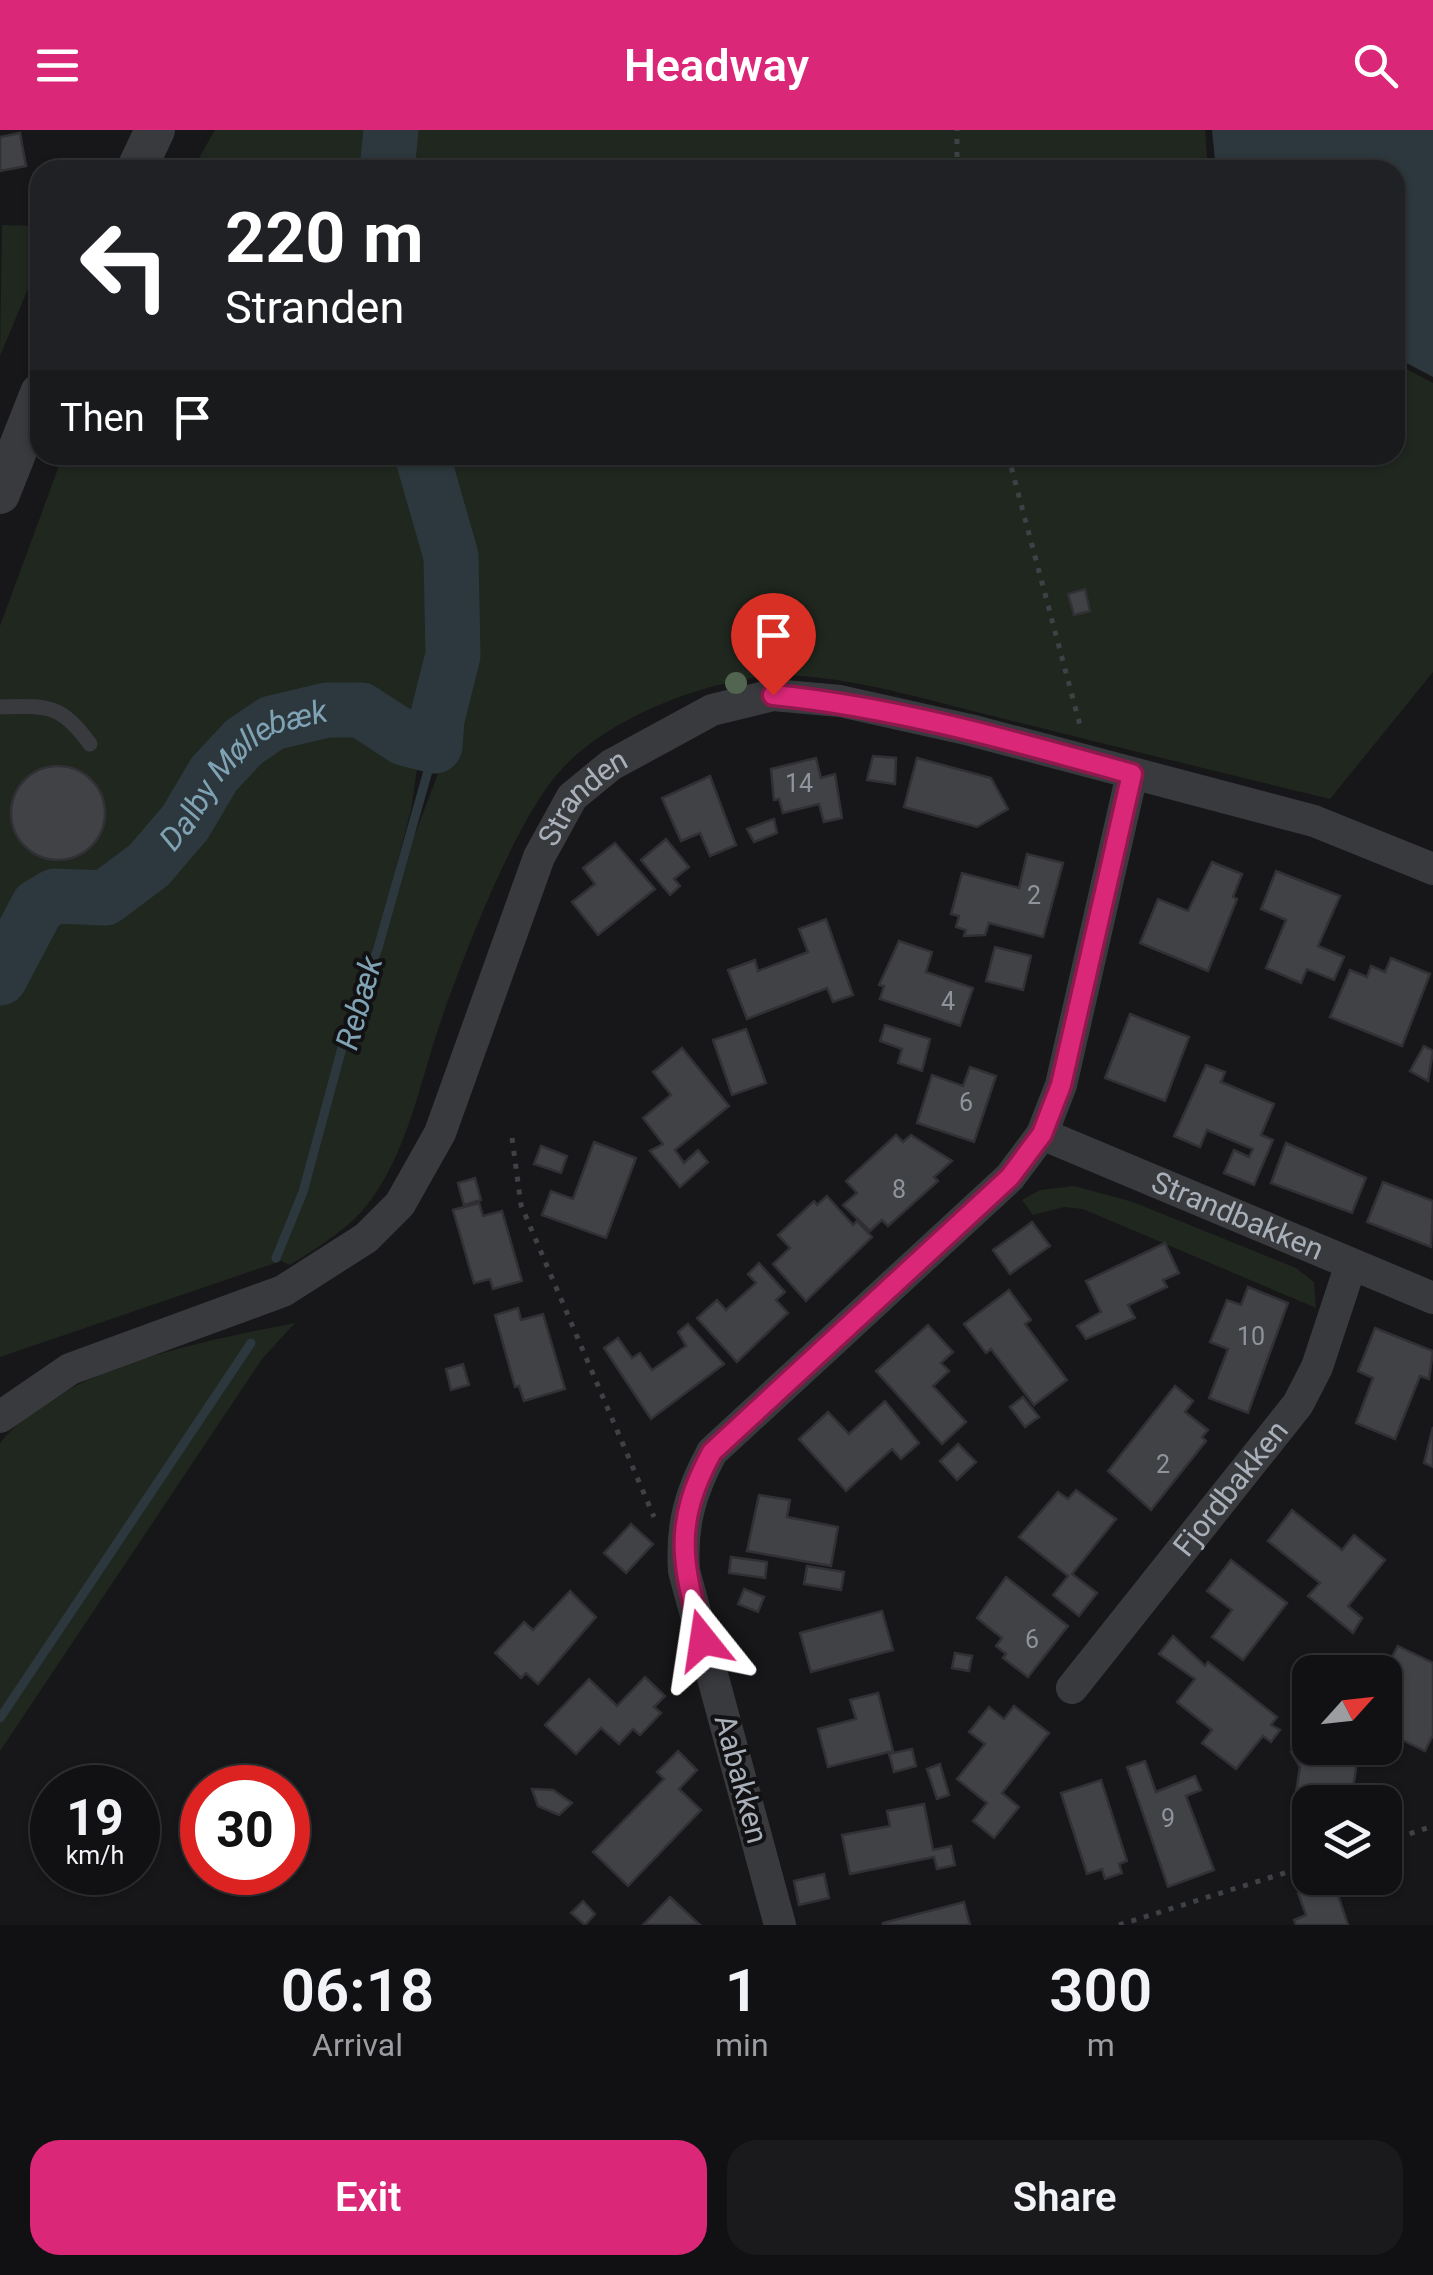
<!DOCTYPE html>
<meta charset="utf-8">
<style>
:root{--surface:#111113;--page:#1a1a1c;--text:#f1f3f6;--muted:#9c9da0;--line:#303133;--accent:#db2777}
body{margin:0;font-family:Roboto,sans-serif;background:var(--page);color:var(--text);height:100vh;display:flex;flex-direction:column;font-size:38px;white-space:nowrap}
*{box-sizing:border-box;margin:0}
p{font-size:32px;color:var(--muted)}
.icon{flex:none;width:55px;height:55px;fill:none;stroke:currentColor;stroke-width:2;stroke-linecap:round;stroke-linejoin:round}
.map{position:relative;height:1795px;overflow:hidden}
.panel{display:flex;flex-direction:column;background:var(--surface);flex:1}
.panel>*{flex:none}
.top-card{position:absolute;left:30px;top:30px;width:1375px;height:305px;border-radius:30px;box-shadow:0 2px 8px #0004,0 0 0 2px var(--line);background:#202124;color:#fff;overflow:hidden}
.needle{width:65px;rotate:63deg}
.buttons{position:absolute;left:1292px;top:1525px;display:grid;gap:20px}
.buttons a{display:grid;place-items:center;width:110px;height:110px;border-radius:20px;background:var(--surface);box-shadow:0 2px 8px #0004,0 0 0 2px var(--line);font-size:50px}
.speed{position:absolute;left:30px;top:1635px;display:flex;gap:20px;font-size:50px;font-weight:700;text-align:center}
.speed>*{display:grid;place-content:center;width:130px;height:130px;border-radius:50%;background:var(--surface);box-shadow:0 2px 8px #0004,0 0 0 2px var(--line);line-height:1}
.speed small{font-size:25px;font-weight:400}
.speed .limit{border:15px solid #d22;background:#fff;color:#111}
.pin{position:absolute;display:grid;place-items:center;width:85px;height:85px;color:#fff;margin:-102px -42px;border-radius:50% 50% 50% 0;rotate:-45deg;box-shadow:0 0 10px #0007}
.pin .icon{rotate:45deg}
.me{position:absolute;width:110px;margin:-55px;rotate:345deg;stroke-linejoin:round;filter:drop-shadow(0 0 8px #0008)}
.turn{display:flex;align-items:center;gap:35px;height:210px;padding:0 30px;font-size:45px}
.turn .icon{width:130px;height:130px;stroke-width:2.5}
.turn b{display:block;font-size:70px;line-height:85px}
.then{display:flex;align-items:center;height:95px;padding:0 30px;background:#0003;gap:20px;font-size:38px}
.eta{display:flex;justify-content:space-evenly;align-items:center;height:170px;text-align:center}
.eta b{font-size:60px;font-weight:600;line-height:70px}
.button{display:flex;gap:20px;margin-top:auto;padding:20px 30px}
.button a{flex:1;height:115px;border-radius:30px;background:var(--accent);color:#fff;font-size:40px;font-weight:600;line-height:115px;text-align:center}
.button a+a{background:var(--page);color:var(--text)}
header{display:flex;justify-content:space-between;align-items:center;height:130px;padding:0 30px;background:var(--accent);color:#fff;font-size:45px;font-weight:600}
.map>svg:first-child{display:block}
.green{fill:#1f271f;fill-rule:evenodd}
.water{fill:#2c383d}
.lines{fill:none;stroke-linecap:round;stroke-linejoin:round}
.stream{stroke:#2c383d;stroke-width:9}
.river{stroke:#2c383d;stroke-width:55}
.building{fill:#414246;stroke:#313135;stroke-width:2.5}
.path{stroke:#3e4145;stroke-width:5;stroke-dasharray:5 8;stroke-linecap:butt}
.service{stroke:#383a3e;stroke-width:15}
.minor{stroke:#383a3e;stroke-width:32}
.tertiary{stroke:#383a3e;stroke-width:40}
.tree{fill:#526551}
.route-casing{stroke:#8e194d;stroke-width:25}
.route{stroke:#db2777;stroke-width:18}
.labels{text-anchor:middle;stroke-width:8;stroke-linejoin:round;paint-order:stroke}
.number-label{font-size:25px;fill:#8f949c}
.street-label{font-size:30px;fill:#a9b0b9;stroke:#121214}
.water-label{font-size:32px;font-style:italic;fill:#7fa3b4;stroke:#121214}
</style>
<header><svg class="icon" aria-label="menu" viewBox="0 0 24 24"><path d="M4 6h16M4 12h16M4 18h16"/></svg>Headway<svg class="icon" aria-label="search" viewBox="0 0 24 24"><circle cx="10" cy="10" r="6"/><path d="M15 15l6 6"/></svg></header>
<div class="map">
<svg width="1433" height="1795" viewBox="0 0 1433 1795">
<rect width="100%" height="100%" fill="#171719"/>
<g class="green">
<polygon points="215,0 1205,0 1208,40 192,40"/>
<polygon points="2,95 40,96 40,130 0,226"/>
<path d="M1395,233L1433,253V542L1330,669C1215,641 1100,613 985,584C925,569 830,541 769,546C701,552 606,589 560,641C516,690 468,815 445,879C421,944 409,1027 362,1081C342,1103 315,1119 290,1135L281,1131L0,1227V496L63,325H1395ZM341,565L370,570L413,594L431,583L447,590L439,641L407,725L350,912L411,680L419,625C402,614 385,599 366,590C315,566 257,622 224,653L211,634L258,591Z"/>
<polygon points="1074,1056 1133,1072 1296,1138 1314,1152 1316,1178 1083,1079 1064,1077 1033,1085 1022,1070 1040,1060"/>
<path d="M295,1193L262,1229L0,1621V1313C62,1237 203,1211 295,1193Z"/>
</g>
<polygon class="water" points="1212,0 1433,0 1433,247 1395,227 1395,40 1216,40"/>
<g class="lines">
<g class="stream">
<polyline points="276,1128 303,1062 346,903 378,818 435,616"/>
<polyline points="0,1588 251,1213"/>
</g>
<g class="river">
<polyline points="387,40 391,0"/>
<path id="s1" d="M0,848L38,776L55,766L105,768L149,735L185,693L214,644L244,612L272,593L327,580H361L404,608L435,616L437,589L453,525L451,426L422,325"/>
</g>
</g>
<g class="building">
<polygon points="20,3 26,36 0,41 0,7"/>
<polygon points="1085,459 1090,481 1074,485 1068,464"/>
<polygon points="873,626 896,628 895,654 867,650"/>
<polygon points="816,628 821,648 835,644 842,688 824,692 819,674 783,683 779,669 774,670 771,639"/>
<polygon points="917,628 991,648 1008,679 977,697 904,677"/>
<circle cx="58" cy="683" r="47"/>
<polygon points="710,646 736,715 710,726 700,703 681,711 662,668"/>
<polygon points="774,689 777,703 754,712 747,699"/>
<polygon points="666,709 689,737 674,749 680,756 670,765 641,730"/>
<polygon points="615,713 655,759 598,805 572,772 595,754 583,738"/>
<polygon points="1027,724 1063,733 1043,807 989,793 985,805 964,806 966,800 956,797 959,786 951,784 962,743 1019,758"/>
<polygon points="1212,732 1242,744 1233,767 1237,769 1208,841 1140,813 1158,769 1188,781"/>
<polygon points="1276,741 1340,766 1318,816 1344,827 1334,850 1307,839 1301,853 1266,838 1286,790 1261,779"/>
<polygon points="826,789 853,865 833,872 827,858 747,889 728,840 755,830 758,841 808,822 799,799"/>
<polygon points="899,811 932,822 926,842 973,858 960,896 880,869 884,856 879,855"/>
<polygon points="995,817 1031,826 1023,860 986,851"/>
<polygon points="1391,828 1430,844 1402,916 1330,887 1350,840 1367,847 1371,836 1385,842"/>
<polygon points="1130,884 1189,907 1165,971 1105,948"/>
<polygon points="885,895 930,909 922,941 898,933 902,919 880,911"/>
<polygon points="746,899 766,953 732,965 713,910"/>
<polygon points="1424,916 1433,921 1428,951 1410,941"/>
<polygon points="682,918 729,976 675,1020 684,1033 698,1020 708,1032 680,1057 650,1021 663,1014 643,988 671,965 653,942"/>
<polygon points="1206,935 1225,942 1221,952 1274,974 1261,1005 1273,1010 1254,1055 1224,1043 1234,1020 1249,1027 1253,1019 1207,1000 1200,1017 1174,1006"/>
<polygon points="970,937 996,946 974,1012 917,993 932,945 963,956"/>
<polygon points="896,1005 903,1012 911,1005 952,1031 934,1047 938,1051 888,1096 882,1090 870,1101 843,1075 857,1063 846,1051"/>
<polygon points="594,1012 636,1028 606,1108 542,1085 551,1061 573,1069"/>
<polygon points="1286,1013 1366,1048 1352,1083 1271,1053"/>
<polygon points="541,1016 567,1026 561,1043 534,1034"/>
<polygon points="475,1048 481,1070 464,1075 458,1053"/>
<polygon points="1383,1052 1433,1071 1431,1117 1367,1092"/>
<polygon points="827,1066 853,1095 857,1091 872,1107 806,1171 773,1134 790,1118 778,1105 814,1071 817,1075"/>
<polygon points="479,1073 483,1086 502,1081 522,1151 493,1159 490,1149 474,1153 453,1080"/>
<polygon points="1032,1092 1050,1116 1010,1144 993,1120"/>
<polygon points="1165,1113 1179,1143 1163,1150 1167,1157 1128,1175 1135,1188 1086,1209 1077,1196 1101,1182 1086,1151"/>
<polygon points="759,1133 785,1162 776,1170 788,1183 737,1232 697,1188 717,1170 726,1180 756,1153 748,1144"/>
<polygon points="1248,1157 1288,1173 1248,1283 1209,1268 1228,1219 1210,1212 1227,1170 1241,1175"/>
<polygon points="1009,1160 1031,1190 1025,1194 1067,1250 1034,1275 991,1219 986,1223 964,1194"/>
<polygon points="518,1178 521,1190 543,1184 565,1259 524,1271 519,1256 515,1257 495,1185"/>
<polygon points="688,1194 724,1234 651,1289 604,1218 618,1208 632,1228 640,1223 652,1240 686,1216 678,1202"/>
<polygon points="928,1195 953,1222 941,1233 949,1241 933,1256 966,1292 942,1314 876,1241"/>
<polygon points="1375,1198 1433,1221 1429,1249 1420,1246 1395,1309 1356,1293 1373,1248 1358,1241"/>
<polygon points="463,1234 469,1255 451,1260 446,1239"/>
<polygon points="1175,1256 1193,1271 1185,1282 1208,1300 1202,1307 1206,1311 1151,1380 1108,1341"/>
<polygon points="1023,1267 1039,1287 1025,1297 1010,1277"/>
<polygon points="885,1271 919,1313 901,1329 892,1319 846,1361 799,1309 828,1282 849,1304"/>
<polygon points="1433,1297 1433,1337 1424,1333"/>
<polygon points="958,1314 976,1332 957,1350 940,1331"/>
<polygon points="1076,1360 1116,1389 1072,1444 1097,1463 1079,1486 1053,1465 1068,1446 1019,1407 1058,1362 1068,1369"/>
<polygon points="759,1365 790,1370 787,1387 838,1397 831,1436 747,1421"/>
<polygon points="1292,1380 1342,1420 1354,1405 1385,1430 1348,1476 1362,1488 1353,1503 1308,1466 1320,1453 1268,1411"/>
<polygon points="631,1394 653,1414 626,1443 604,1423"/>
<polygon points="731,1427 767,1432 765,1448 729,1443"/>
<polygon points="1231,1430 1287,1473 1243,1530 1212,1507 1232,1480 1207,1461"/>
<polygon points="807,1436 844,1442 841,1460 804,1454"/>
<polygon points="1006,1447 1068,1496 1028,1547 1003,1528 1006,1524 996,1516 1002,1508 977,1488"/>
<polygon points="744,1459 764,1467 758,1482 738,1474"/>
<polygon points="570,1461 596,1487 538,1554 526,1543 521,1548 495,1523 524,1492 533,1500"/>
<polygon points="882,1481 893,1520 811,1542 800,1503"/>
<polygon points="1173,1506 1205,1536 1208,1532 1277,1587 1271,1595 1280,1600 1271,1612 1263,1606 1236,1639 1202,1613 1212,1600 1177,1572 1195,1549 1159,1524"/>
<polygon points="1398,1516 1433,1533 1433,1605 1425,1621 1386,1602 1403,1567 1385,1557 1384,1542"/>
<polygon points="955,1523 972,1526 969,1541 952,1538"/>
<polygon points="645,1547 665,1566 654,1577 661,1583 640,1605 633,1599 619,1614 601,1598 576,1624 545,1595 589,1549 617,1576"/>
<polygon points="878,1563 893,1621 828,1637 818,1599 856,1589 850,1570"/>
<polygon points="1014,1576 1049,1603 1002,1663 1019,1677 994,1708 973,1691 987,1673 957,1649 985,1614 969,1602 989,1577 1004,1589"/>
<polygon points="1306,1612 1310,1618 1359,1620 1353,1658 1363,1660 1360,1672 1310,1672 1310,1691 1292,1687 1300,1637 1291,1622"/>
<polygon points="912,1619 916,1636 894,1642 889,1624"/>
<polygon points="678,1621 697,1640 679,1659 701,1680 628,1756 593,1722 664,1649 657,1642"/>
<polygon points="1145,1631 1156,1662 1195,1646 1201,1660 1186,1666 1214,1740 1168,1757 1127,1637"/>
<polygon points="940,1634 949,1665 937,1669 927,1639"/>
<polygon points="1101,1650 1127,1731 1119,1734 1122,1743 1105,1749 1102,1739 1087,1744 1061,1663"/>
<polygon points="532,1659 553,1660 572,1673 559,1685 538,1676"/>
<polygon points="924,1674 933,1720 951,1716 955,1735 937,1739 934,1727 850,1744 842,1705 890,1696 887,1681"/>
<polygon points="824,1744 829,1768 799,1775 794,1751"/>
<polygon points="1333,1750 1348,1795 1296,1795 1294,1790 1306,1785 1298,1763"/>
<polygon points="670,1767 700,1795 643,1795"/>
<polygon points="583,1771 595,1784 585,1795 571,1783"/>
<polygon points="964,1772 970,1795 883,1795 883,1793"/>
</g>
<g class="lines">
<g class="path">
<polyline points="957,40 957,0"/>
<polyline points="1008,325 1081,599"/>
<polyline points="512,1008 521,1075 654,1387"/>
<polyline points="1385,1712 1433,1696"/>
<polyline points="1119,1795 1310,1735"/>
</g>
<path class="service" d="M0,577C47,576 60,573 90,614"/>
<g class="minor">
<path id="s2" d="M1042,1004L1433,1168"/>
<path id="s3" d="M0,1287L70,1239L283,1161L366,1108L400,1074L440,1003L539,727L572,667L611,635L712,580L773,565L840,571L970,600L1314,691L1433,739"/>
<path id="s4" d="M1072,1558L1298,1274L1317,1237L1350,1137"/>
<path d="M780,1795L684,1441C681,1395 690,1363 712,1322L1010,1047L1042,1004L1061,955L1132,644"/>
</g>
<g class="tertiary">
<polyline points="136,40 155,0"/>
<polyline points="0,364 40,263"/>
</g>
</g>
<circle class="tree" cx="736" cy="553" r="11"/>
<g class="lines">
<g class="route-casing">
<path id="route" d="M703,1510C682,1434 672,1395 712,1322L1010,1047L1042,1004L1061,955L1132,644C1014,611 895,577 773,565"/>
</g>
<use href="#route" class="route"/>
</g>
<g class="labels">
<g class="number-label">
<text x="799" y="662">14</text>
<text x="1034" y="774">2</text>
<text x="948" y="880">4</text>
<text x="966" y="981">6</text>
<text x="899" y="1068">8</text>
<text x="1251" y="1215">10</text>
<text x="1163" y="1343">2</text>
<text x="1032" y="1518">6</text>
<text x="1168" y="1697">9</text>
</g>
<g class="street-label">
<text dy="10" stroke="none"><textPath href="#s3" startOffset="908">Stranden</textPath></text>
<text dy="10" stroke="none"><textPath href="#s2" startOffset="212">Strandbakken</textPath></text>
<text dy="10" stroke="none"><textPath href="#s4" startOffset="255">Fjordbakken</textPath></text>
<text transform="translate(741 1649) rotate(75)" y="10">Aabakken</text>
</g>
<g class="water-label">
<text dy="11" stroke="none"><textPath href="#s1" startOffset="342">Dalby Møllebæk</textPath></text>
<text transform="translate(359 873) rotate(-74)" y="11">Rebæk</text>
</g>
</g>
</svg>
<div class="buttons">
<a><svg class="needle" viewBox="-14 -14 28 28"><path d="M0-13l5 13h-10z" fill="#e53935"/><path d="M0 13l5-13h-10z" fill="#9c9da0"/></svg></a>
<a><svg class="icon" aria-label="layers" viewBox="0 0 24 24"><path d="M12 4l9 5-9 5-9-5zM3 14l9 5 9-5"/></svg></a>
</div>
<div class="speed"><div>19<small>km/h</small></div><div class="limit">30</div></div>
<div class="pin" style="left:773px;top:565px;background:#d93025"><svg class="icon" aria-label="arrive" viewBox="0 0 24 24"><path d="M6 21V4h12l-3 4 3 4H6"/></svg></div>
<svg class="me" style="left:703px;top:1510px" viewBox="-20 -20 40 40"><path d="M0-17L14 15 0 8-14 15z" fill="#db2777" stroke="#fff" stroke-width="4"/></svg>
<div class="top-card">
<div class="turn"><svg class="icon" aria-label="left" viewBox="0 0 24 24"><path d="M17 20v-9H6M10 6l-5 5 5 5"/></svg><div><b>220 m</b>Stranden</div></div>
<div class="then">Then<svg class="icon" aria-label="arrive" viewBox="0 0 24 24"><path d="M6 21V4h12l-3 4 3 4H6"/></svg></div>
</div>
</div>
<section class="panel">
<div class="eta">
<div><b>06:18</b><p>Arrival</p></div>
<div><b>1</b><p>min</p></div>
<div><b>300</b><p>m</p></div>
</div>
<div class="button"><a>Exit</a><a>Share</a></div>
</section>
